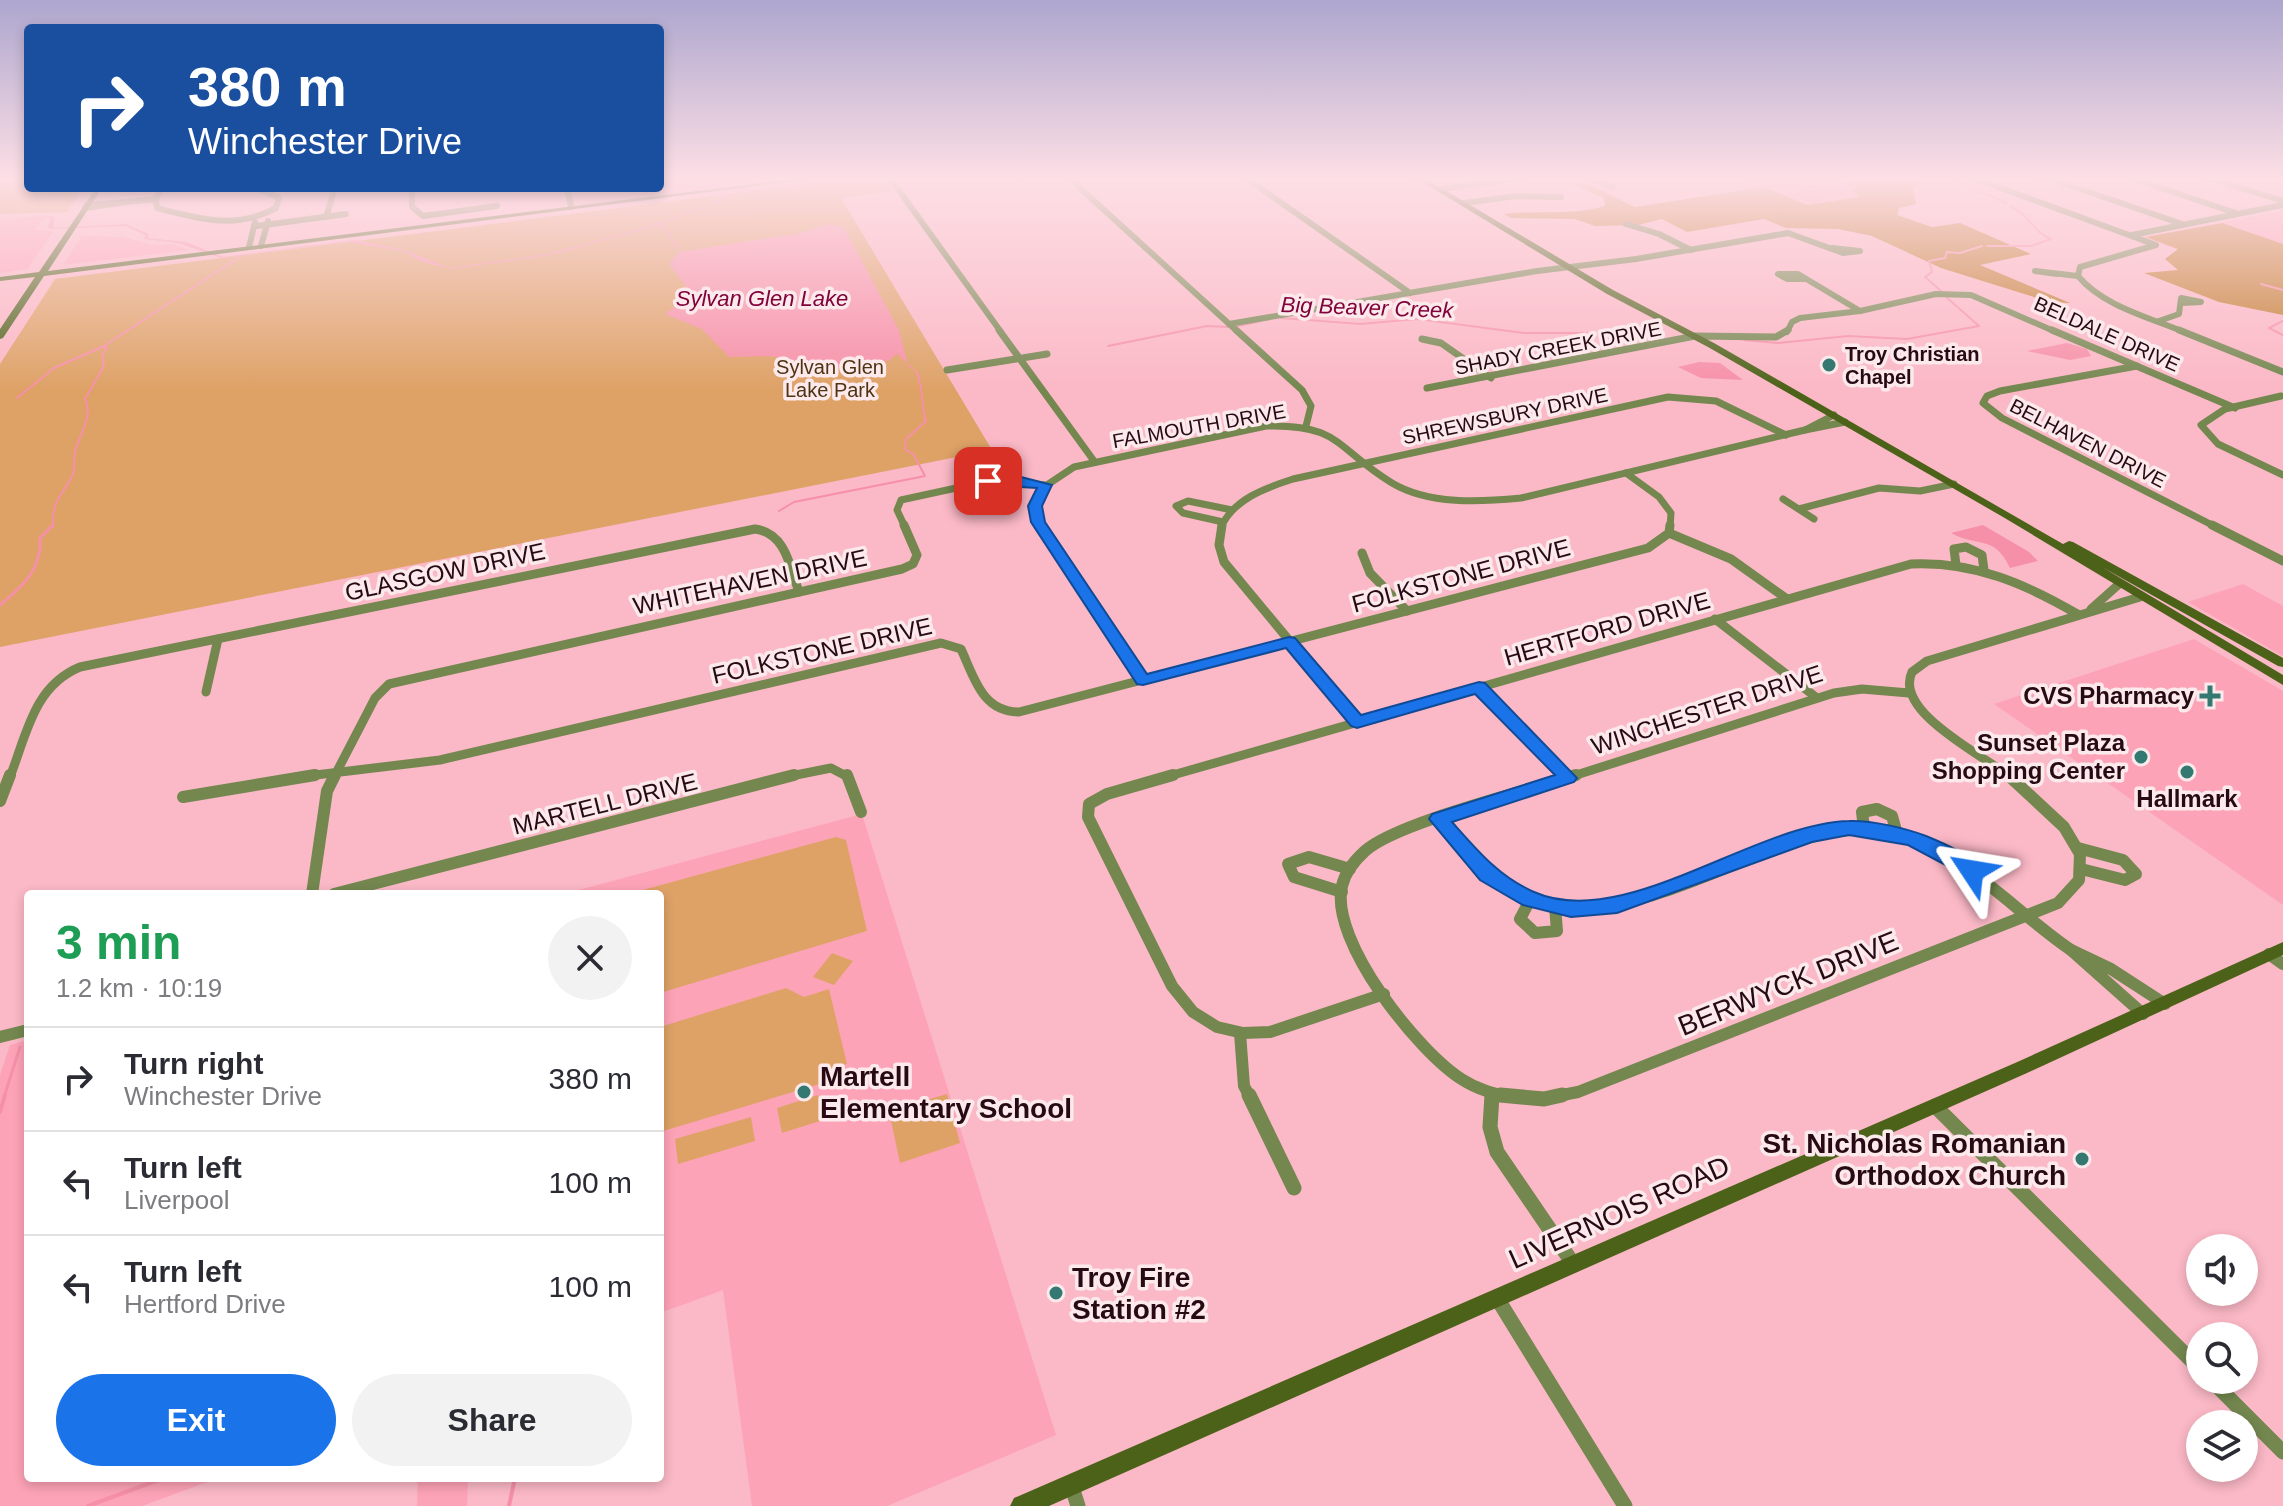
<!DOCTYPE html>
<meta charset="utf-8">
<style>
:root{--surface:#fff;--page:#f2f2f3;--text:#2b2b33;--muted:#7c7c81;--line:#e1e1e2;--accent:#1a73e8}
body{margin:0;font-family:Helvetica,sans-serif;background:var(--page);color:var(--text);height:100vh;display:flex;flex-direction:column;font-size:30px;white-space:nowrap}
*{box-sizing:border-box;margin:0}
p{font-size:26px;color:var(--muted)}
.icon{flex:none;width:44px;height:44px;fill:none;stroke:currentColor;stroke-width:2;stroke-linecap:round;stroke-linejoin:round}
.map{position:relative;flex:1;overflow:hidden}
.details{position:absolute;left:24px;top:890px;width:640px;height:592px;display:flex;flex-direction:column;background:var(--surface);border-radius:8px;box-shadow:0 4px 12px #0003}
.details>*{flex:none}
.top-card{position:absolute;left:24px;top:24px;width:640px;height:168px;border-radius:8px;box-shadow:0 4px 12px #0003;background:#1a4fa0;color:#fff;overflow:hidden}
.controls{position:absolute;left:2186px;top:1234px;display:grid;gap:16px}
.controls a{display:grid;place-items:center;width:72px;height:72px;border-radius:50%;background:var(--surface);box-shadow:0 4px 12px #0003;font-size:40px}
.pin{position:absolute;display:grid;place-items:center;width:68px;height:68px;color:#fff;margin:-34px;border-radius:16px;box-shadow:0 4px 12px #0006}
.me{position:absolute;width:88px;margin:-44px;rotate:303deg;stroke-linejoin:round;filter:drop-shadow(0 0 6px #0008)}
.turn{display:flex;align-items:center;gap:28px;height:168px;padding:0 32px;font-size:36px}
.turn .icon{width:104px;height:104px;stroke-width:2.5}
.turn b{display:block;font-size:56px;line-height:68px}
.round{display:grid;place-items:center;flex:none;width:84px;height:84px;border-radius:42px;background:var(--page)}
.summary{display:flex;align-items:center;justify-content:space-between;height:136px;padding:0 32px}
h1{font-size:48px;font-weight:700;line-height:60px;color:#1e9e55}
.primary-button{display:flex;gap:16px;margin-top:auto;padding:16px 32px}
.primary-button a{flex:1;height:92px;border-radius:48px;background:var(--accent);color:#fff;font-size:32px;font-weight:700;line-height:92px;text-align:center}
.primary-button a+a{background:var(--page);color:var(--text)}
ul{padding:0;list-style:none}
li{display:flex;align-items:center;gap:24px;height:104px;padding:0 32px;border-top:2px solid var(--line)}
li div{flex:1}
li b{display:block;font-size:30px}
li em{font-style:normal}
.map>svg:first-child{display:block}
.built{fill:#fda3b7}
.green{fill:#dea267}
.forest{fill:#c17c2d}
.water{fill:#f690a8}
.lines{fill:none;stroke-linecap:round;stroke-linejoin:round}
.stream-far2{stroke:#f690a8;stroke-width:2}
.stream-far1{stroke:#f690a8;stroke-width:3}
.stream{stroke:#f690a8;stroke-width:4}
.minor-far4{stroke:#73874f;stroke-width:6}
.minor-far3{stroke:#73874f;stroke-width:7}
.minor-far2{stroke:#73874f;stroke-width:9}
.minor-far1{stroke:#73874f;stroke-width:12}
.minor{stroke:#73874f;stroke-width:15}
.secondary{fill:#4c6219;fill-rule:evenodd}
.route{fill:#1a73e8;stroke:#114b97;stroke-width:2}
.poi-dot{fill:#337971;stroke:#fbe9ec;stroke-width:3}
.labels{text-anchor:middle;stroke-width:7;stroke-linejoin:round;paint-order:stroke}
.far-street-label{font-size:20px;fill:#270a13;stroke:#fbe9ec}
.far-poi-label{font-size:20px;font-weight:bold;fill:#270a13;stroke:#fbe9ec;text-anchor:start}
.far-park-label{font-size:20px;fill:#503313;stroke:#fbe9ec}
.far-water-label{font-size:22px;font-style:italic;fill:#82023a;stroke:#fbe9ec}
.street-label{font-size:24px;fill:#270a13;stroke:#fbe9ec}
.poi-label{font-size:24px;font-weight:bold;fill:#270a13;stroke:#fbe9ec;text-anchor:end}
.near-street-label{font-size:28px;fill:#270a13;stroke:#fbe9ec}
.near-poi-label{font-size:28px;font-weight:bold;fill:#270a13;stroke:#fbe9ec;text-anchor:start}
</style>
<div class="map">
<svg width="2283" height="1506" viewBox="0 0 2283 1506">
<rect width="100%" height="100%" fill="#fbb8c6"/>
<g class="built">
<polygon points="670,178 777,178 675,192"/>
<polygon points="1740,178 1834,178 1860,189 1861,198 1807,205"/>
<polygon points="2283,211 2283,288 2142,237"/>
<polygon points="46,216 35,230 54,231 27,269 0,273 0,221"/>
<polygon points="82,236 123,237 153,245 173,244 190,250 63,265"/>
<polygon points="2243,584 2283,606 2283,656 2188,602"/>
<polygon points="2194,639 2283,691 2283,905 1994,704"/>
<polygon points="862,814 1056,1435 887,1506 752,1506 723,1290 660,1313 660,894 564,894"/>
<polygon points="28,1040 28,1478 218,1478 142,1506 0,1506 0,1075 10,1045"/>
<polygon points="418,1478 468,1478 467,1506 417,1506"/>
</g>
<g class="green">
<polygon points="28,178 28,188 83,188 67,212 0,214 0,181"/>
<polygon points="856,178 884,178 894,191 841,198 992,450 0,647 0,364 55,279"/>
<polygon points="836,837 846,840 867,931 660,993 660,894 632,893"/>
<polygon points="832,953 853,961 834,985 813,977"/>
<polygon points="786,988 804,997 829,989 847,1064 821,1072 823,1083 660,1132 660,1027"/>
<polygon points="947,1094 960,1143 900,1163 889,1111"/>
<polygon points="818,1095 823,1120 782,1133 777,1108"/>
<polygon points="751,1117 755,1141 678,1164 675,1139"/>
</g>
<g class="forest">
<path d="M1834,178H1929L1913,189L1916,204L1899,208L1897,215L1932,227L1960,223L2031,254L1980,265L2070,303L2050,302L1941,268L1872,236L1838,229L1786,228L1764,219L1687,232L1662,219L1638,225L1595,226L1575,219L1511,218L1504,214C1538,210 1572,216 1605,206L1604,198L1571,184L1584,182L1635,207L1764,187L1807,205L1860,197L1851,190L1858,188Z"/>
<polygon points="2222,223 2283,244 2283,315 2219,302 2144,273 2178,270 2165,259 2178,249 2146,237"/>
</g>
<g class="water">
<polygon points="1831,187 1848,194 1813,203 1787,195"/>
<polygon points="725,194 731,194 717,204 642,230 550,255 451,269 423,262 403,251 347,242 221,258 178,243 144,239 145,235 125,226 52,229 48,228 51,217 0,219 53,216 54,228 126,224 149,234 148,238 186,242 223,257 355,240 404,250 450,268 547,254 630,232 711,205"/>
<polygon points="829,224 844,228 899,330 908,366 916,371 897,354 888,361 872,360 832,368 770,356 729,357 702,329 665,314 690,296 685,285 669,264 679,252 801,233"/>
<polygon points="2067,343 2087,349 2091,356 2070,360 2027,351"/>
<polygon points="1699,362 1720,363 1743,380 1701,378 1678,367"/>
<path d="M1983,525L2029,552L2038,561L2010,568C1994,534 1979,548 1951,533Z"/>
</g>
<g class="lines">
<g class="stream-far2">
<polyline points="1950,178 2006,203"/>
<polyline points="655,224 665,228 679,249"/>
<path d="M1987,246H2031L2051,239C2033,232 2030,215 2010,206"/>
<polyline points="2261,284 2283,290"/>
<polyline points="1941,291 1925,277 1932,272 1929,261 1945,258 1947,252 1960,253 1982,246"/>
<polyline points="1281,318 1360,324 1417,319 1524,333 1591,333"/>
<polyline points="2283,321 2269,328 2283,335"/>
<polyline points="1238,326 1261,321"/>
<polyline points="1744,340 1778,343 1848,336 1907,339 1979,326 1945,296"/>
<polyline points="1108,346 1207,326 1228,327"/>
<polyline points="17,398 54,368 102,347 241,256"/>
<path d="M779,511L794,502L925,476L914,455L905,449L906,439L926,421C920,403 924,387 916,371"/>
<path d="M53,527C52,500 60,499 72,476C76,468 73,460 75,452C79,435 94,415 85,399L104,366L102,356L107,348L102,347"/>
</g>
<g class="stream-far1">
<path d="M0,605C23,586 42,569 40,538L53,525"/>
<polyline points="4,1097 20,1047"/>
</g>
<g class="stream">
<polyline points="0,1112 5,1095"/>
<polyline points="88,1506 164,1478"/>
<polyline points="509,1506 515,1478"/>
</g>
<g class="minor-far4">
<polyline points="890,178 1001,332"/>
<polyline points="1069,178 1238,332"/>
<polyline points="1246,178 1410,293"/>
<polyline points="1589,178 1613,187"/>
<path d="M1974,178L2156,245L2080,267L2078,276C2103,306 2148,317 2184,332"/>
<polyline points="2047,178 2064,181"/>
<polyline points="2131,178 2236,213"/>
<polyline points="2208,178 2283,201"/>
<polyline points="2060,182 2182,224"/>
<polyline points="412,188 412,207 423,216 497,206"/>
<polyline points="567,188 571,207"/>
<polyline points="1440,189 1521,178"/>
<path d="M156,199L157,208C200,219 235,230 276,208L279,198L258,188"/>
<polyline points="156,199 162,188"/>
<polyline points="126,202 156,199"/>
<polyline points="1464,203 1516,196 1561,197"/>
<polyline points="85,208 126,202 87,205"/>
<polyline points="326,217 335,188"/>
<polyline points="1626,224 1659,234 1691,250"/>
<polyline points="257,226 346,214"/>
<polyline points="2132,235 2283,205"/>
<polyline points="261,246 268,221"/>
<polyline points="249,247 255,222"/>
<polyline points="2057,274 2035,271 2078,276"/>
<polyline points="1806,279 1787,279 1778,274 1798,274 1860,311"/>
<polyline points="2159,321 2179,314 2181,298 2201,302 2182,303"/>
<polyline points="1229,324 1537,271 1636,259 1788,233 1843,253 1860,251 1832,248"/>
<polyline points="1787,332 1792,322 1800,318 1860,311 1936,294 1971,295 2056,332"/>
</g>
<g class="minor-far3">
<polyline points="999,330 1094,461"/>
<polyline points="1236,330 1302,390 1311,406 1306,426"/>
<polyline points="2052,330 2235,408"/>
<polyline points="2179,330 2283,372"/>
<polyline points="1422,339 1441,343 1491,378"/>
<polyline points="2137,366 2000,391 1987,396 1983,403 2002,418 2216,527"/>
<polyline points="947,370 1047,354"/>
<polyline points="1427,388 1695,336 1776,337 1788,330"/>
<polyline points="2281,396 2225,409 2201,425 2218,444 2283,475"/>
<polyline points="1834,415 1805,430 1845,422"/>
<polyline points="1626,473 1659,497 1671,513 1670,527"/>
<polyline points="1783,499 1814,519"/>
<polyline points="1799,509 1879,488 1920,491 1954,484"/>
<polyline points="1223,522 1183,513 1176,506 1188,501 1232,510"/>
<polyline points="905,527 897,510 901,500 993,480 1045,485"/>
<path d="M1043,527L1036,517V499L1041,489L1074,467L1266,426C1341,424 1336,449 1392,483C1429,505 1480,502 1521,498L1805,430"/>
<path d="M1221,527C1234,499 1265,488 1293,479L1668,397L1716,401L1786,435"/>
</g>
<g class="minor-far2">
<polyline points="1041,525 1143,680"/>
<polyline points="1222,525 1219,545 1224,562 1357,722"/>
<polyline points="2212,525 2283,561"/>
<polyline points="1669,533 1731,559 1787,599"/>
<polyline points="1362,553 1370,573 1407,611"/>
<polyline points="1956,565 1954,549 1966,547 1982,555 1984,570"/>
<polyline points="2091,609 2118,585"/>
<polyline points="1715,619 1817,698"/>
<polyline points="1479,687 1567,777"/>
<polyline points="206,692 218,639"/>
<path d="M10,777C27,733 34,686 80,667L755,529C786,533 790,567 799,592"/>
<path d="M299,777L440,760L941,643L961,649C974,677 982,712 1019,712L1648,548L1669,533L1670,525"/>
<polyline points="334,777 375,698 389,684 902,569 913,564 917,555 904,525"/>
<polyline points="786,777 831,768 848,777"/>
<path d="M1166,777L1911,564C1974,561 2026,584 2079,615"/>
<polyline points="1570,777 1834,693 1862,689 1909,693"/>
<path d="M2010,777C1985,756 1893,712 1912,672L1927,661L2140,597"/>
</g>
<g class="minor-far1">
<polyline points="847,775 861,812"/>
<polyline points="1173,775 1107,794 1089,804 1088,817 1172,986 1193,1012 1217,1027 1243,1033 1270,1032 1384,994"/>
<polyline points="1565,775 1568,778"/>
<polyline points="183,797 315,775"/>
<polyline points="0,801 10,775"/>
<path d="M1439,819C1457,841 1473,865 1496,881C1580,943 1688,880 1772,850C1813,835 1851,823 1895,833C1962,850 2015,912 2071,950"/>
<polyline points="1864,828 1862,812 1877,809 1892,816 1897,834"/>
<polyline points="2078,848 2123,860 2136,874 2125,880 2081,869"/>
<polyline points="1342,892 1294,877 1288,864 1309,857 1350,869"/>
<polyline points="312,894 327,791 335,775"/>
<polyline points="334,894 794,775"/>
<polyline points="1530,900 1520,919 1535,933 1557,931 1555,906"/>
<polyline points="2269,954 2283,964"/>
<polyline points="2143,1014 2071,950 2111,969 2165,1004"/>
<polyline points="1240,1033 1244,1086 1250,1097"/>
<polyline points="0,1037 28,1030"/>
<polyline points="1492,1097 1492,1093"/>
<path d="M1508,1097C1492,1093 1477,1089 1463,1080C1419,1053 1329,941 1342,886C1345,872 1355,860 1365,851C1398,822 1528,791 1576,775"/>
<polyline points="1552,1097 1578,1092 2058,903 2079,880 2080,854 2064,827 2008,775"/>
</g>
<g class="minor">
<polyline points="1249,1095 1294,1188"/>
<polyline points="1492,1095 1490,1127 1497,1152 1574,1265"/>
<polyline points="1500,1095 1544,1099 1562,1095"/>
<polyline points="1935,1106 2200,1369"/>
<polyline points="1497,1298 1625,1506"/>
<polyline points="2211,1380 2283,1452"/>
<polyline points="1071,1484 1078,1506"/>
</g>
<g class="secondary">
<polygon points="803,178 820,178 44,276 3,338 0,339 0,329 35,277 0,281 0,277 39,272 96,188 102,188 48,271"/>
<polygon points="1410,178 1428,180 1613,290 1714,343 2063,544 2069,541 2073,542 2283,658 2283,667 2278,666 2102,567 2283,675 2283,685 2003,517 1708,347 1607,294 1424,183"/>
<polygon points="2283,942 2283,955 2027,1073 1049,1506 1010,1506 1014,1498 2015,1063"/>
</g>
</g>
<linearGradient id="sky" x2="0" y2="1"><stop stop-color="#ada6ce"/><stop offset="0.46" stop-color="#fddfe5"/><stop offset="1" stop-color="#fddfe5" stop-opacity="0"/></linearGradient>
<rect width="2283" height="389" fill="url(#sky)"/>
<path class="route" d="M1017,476L1052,485L1042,506L1045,522L1147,674L1289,637L1295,638L1361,715L1479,682L1485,683L1577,778L1574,782L1452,822C1477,850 1499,877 1534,892C1624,932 1755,823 1849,821C1871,820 1905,828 1926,836C1943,843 1972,855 1982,871L1972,879L1908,845L1849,835L1812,842L1617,913L1571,917L1523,905L1480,880L1429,819L1432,814L1555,775L1475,694L1357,728L1351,726L1286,648L1143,685L1137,684L1031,522L1028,506L1037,488L988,485L981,481L988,477Z"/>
<g class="poi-dot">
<circle cx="1829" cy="365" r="8"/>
<path d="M2206 684h8v8h8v8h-8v8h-8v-8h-8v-8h8z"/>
<circle cx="2141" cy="757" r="8"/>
<circle cx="2187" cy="772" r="8"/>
<circle cx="804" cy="1092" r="8"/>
<circle cx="2082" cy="1159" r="8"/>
<circle cx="1056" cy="1293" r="8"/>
</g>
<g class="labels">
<g class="far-street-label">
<text transform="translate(2107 334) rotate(24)" y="7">BELDALE DRIVE</text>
<text transform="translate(1558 348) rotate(-11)" y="7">SHADY CREEK DRIVE</text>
<text transform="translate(1505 416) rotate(-12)" y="7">SHREWSBURY DRIVE</text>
<text transform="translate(1199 426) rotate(-10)" y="7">FALMOUTH DRIVE</text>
<text transform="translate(2088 443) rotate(27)" y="7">BELHAVEN DRIVE</text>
</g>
<g class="far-poi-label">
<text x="1845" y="361">Troy Christian<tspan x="1845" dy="23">Chapel</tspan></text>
</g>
<g class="far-park-label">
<text x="830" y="374">Sylvan Glen<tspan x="830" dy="23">Lake Park</tspan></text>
</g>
<g class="far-water-label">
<text x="762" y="306">Sylvan Glen Lake</text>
<text transform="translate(1367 307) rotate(2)" y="8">Big Beaver Creek</text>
</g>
<g class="street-label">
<text transform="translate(445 572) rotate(-12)" y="8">GLASGOW DRIVE</text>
<text transform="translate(1461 576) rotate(-15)" y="8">FOLKSTONE DRIVE</text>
<text transform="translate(750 582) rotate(-12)" y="8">WHITEHAVEN DRIVE</text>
<text transform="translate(1607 629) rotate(-16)" y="8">HERTFORD DRIVE</text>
<text transform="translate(822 651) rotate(-13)" y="8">FOLKSTONE DRIVE</text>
<text transform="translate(1707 710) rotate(-18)" y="8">WINCHESTER DRIVE</text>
<text transform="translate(605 804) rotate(-14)" y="8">MARTELL DRIVE</text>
</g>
<g class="poi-label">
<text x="2194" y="704">CVS Pharmacy</text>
<text x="2125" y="751">Sunset Plaza<tspan x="2125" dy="28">Shopping Center</tspan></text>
<text x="2187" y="807" text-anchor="middle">Hallmark</text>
</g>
<g class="near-street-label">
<text transform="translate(1788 983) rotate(-22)" y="10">BERWYCK DRIVE</text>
<text transform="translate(1619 1212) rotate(-24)" y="10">LIVERNOIS ROAD</text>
</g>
<g class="near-poi-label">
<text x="820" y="1086">Martell<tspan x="820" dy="32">Elementary School</tspan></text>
<text x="2066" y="1153" text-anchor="end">St. Nicholas Romanian<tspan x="2066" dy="32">Orthodox Church</tspan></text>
<text x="1072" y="1287">Troy Fire<tspan x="1072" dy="32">Station #2</tspan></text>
</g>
</g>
</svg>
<div class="controls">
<a><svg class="icon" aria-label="sound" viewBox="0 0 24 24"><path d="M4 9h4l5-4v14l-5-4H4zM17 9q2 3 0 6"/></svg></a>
<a><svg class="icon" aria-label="search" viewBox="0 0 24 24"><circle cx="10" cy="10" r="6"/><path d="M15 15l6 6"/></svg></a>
<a><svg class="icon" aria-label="layers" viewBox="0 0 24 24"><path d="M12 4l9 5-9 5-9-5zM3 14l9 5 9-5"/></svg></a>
</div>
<div class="pin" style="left:988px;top:481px;background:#d93025"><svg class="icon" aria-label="arrive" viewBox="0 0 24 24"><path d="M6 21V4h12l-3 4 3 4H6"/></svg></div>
<svg class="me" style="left:1972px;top:871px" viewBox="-20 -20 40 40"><path d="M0-17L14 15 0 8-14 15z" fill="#1a73e8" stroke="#fff" stroke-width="4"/></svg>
<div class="top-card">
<div class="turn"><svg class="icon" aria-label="right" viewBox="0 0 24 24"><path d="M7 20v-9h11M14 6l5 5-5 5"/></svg><div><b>380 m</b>Winchester Drive</div></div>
</div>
<section class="details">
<div class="summary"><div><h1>3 min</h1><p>1.2 km · 10:19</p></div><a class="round"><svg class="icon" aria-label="close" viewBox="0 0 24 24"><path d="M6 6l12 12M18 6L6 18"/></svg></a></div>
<ul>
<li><svg class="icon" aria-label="right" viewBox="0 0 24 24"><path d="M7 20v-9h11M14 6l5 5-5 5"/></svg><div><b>Turn right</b><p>Winchester Drive</p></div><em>380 m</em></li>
<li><svg class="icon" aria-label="left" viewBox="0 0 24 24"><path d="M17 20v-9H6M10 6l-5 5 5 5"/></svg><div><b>Turn left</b><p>Liverpool</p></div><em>100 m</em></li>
<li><svg class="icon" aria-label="left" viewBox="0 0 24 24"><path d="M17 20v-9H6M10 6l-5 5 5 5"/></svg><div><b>Turn left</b><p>Hertford Drive</p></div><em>100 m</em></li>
</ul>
<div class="primary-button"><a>Exit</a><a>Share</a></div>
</section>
</div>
